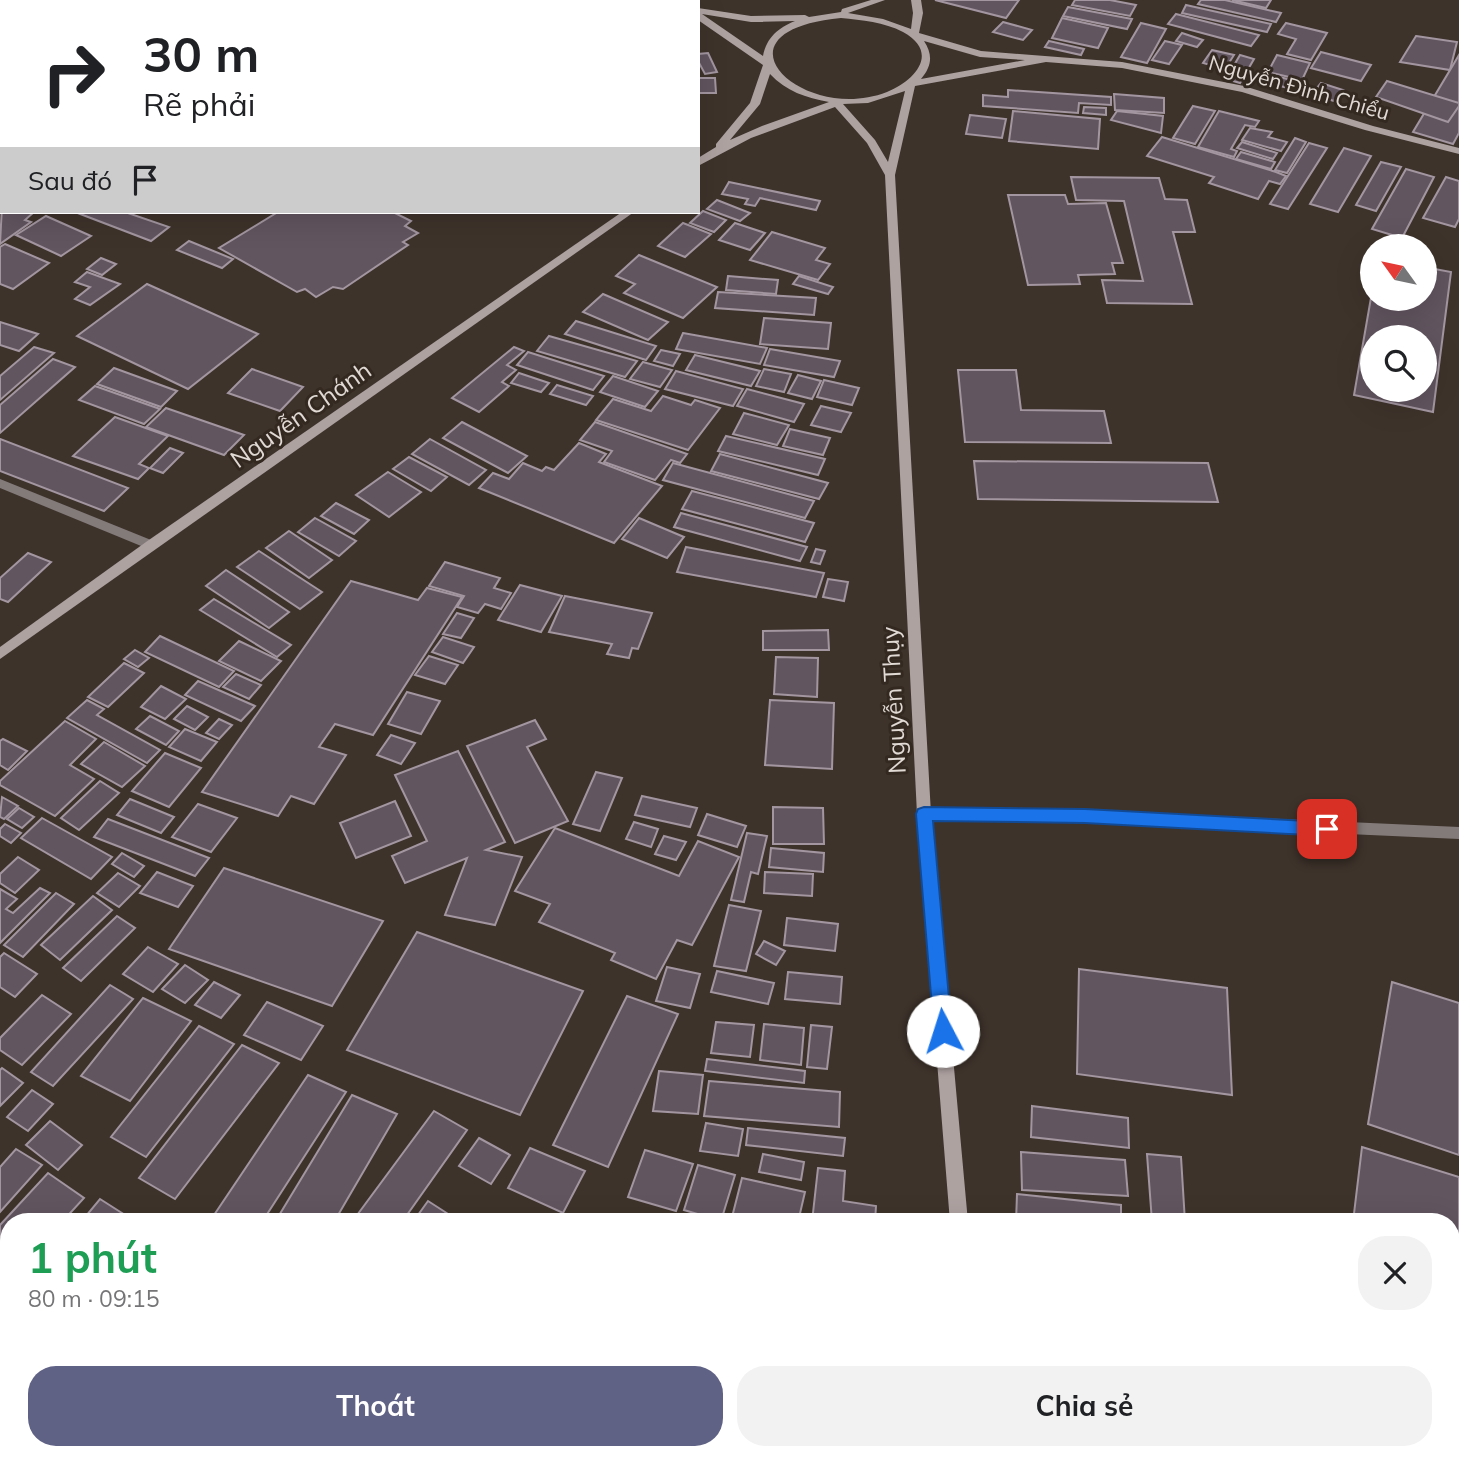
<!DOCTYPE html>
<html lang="vi">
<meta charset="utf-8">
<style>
:root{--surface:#fff;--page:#f2f2f2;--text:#202124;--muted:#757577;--accent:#5f6185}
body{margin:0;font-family:Mulish,sans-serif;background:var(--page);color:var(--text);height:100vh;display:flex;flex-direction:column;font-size:26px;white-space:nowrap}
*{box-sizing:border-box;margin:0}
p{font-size:23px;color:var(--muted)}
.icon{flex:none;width:38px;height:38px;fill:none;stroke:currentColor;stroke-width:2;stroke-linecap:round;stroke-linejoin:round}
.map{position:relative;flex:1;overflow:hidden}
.drawer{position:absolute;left:0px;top:1213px;width:1460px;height:247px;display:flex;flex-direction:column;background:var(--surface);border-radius:28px 28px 0 0;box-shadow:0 7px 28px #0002}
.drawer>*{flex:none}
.hud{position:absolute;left:0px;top:0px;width:700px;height:214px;box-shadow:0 7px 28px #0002;background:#fff;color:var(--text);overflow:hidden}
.needle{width:46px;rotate:303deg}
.tools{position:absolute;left:1360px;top:234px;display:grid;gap:14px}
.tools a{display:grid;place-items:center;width:77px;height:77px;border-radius:50%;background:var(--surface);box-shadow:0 7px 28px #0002;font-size:35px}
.pin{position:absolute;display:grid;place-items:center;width:60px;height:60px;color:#fff;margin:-30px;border-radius:14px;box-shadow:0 4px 10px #0006}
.me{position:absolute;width:77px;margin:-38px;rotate:355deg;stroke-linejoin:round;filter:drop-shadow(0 0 5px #0008)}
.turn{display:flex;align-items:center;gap:24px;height:147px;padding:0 28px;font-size:32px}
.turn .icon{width:91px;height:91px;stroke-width:2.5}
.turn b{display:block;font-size:49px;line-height:60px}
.then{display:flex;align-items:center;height:66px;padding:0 28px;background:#0003;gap:14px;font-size:26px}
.round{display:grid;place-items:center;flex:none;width:74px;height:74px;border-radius:28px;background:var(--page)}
.summary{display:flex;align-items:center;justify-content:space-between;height:119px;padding:0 28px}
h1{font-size:42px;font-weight:700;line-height:52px;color:#1e9e55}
.primary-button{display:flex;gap:14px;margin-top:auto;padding:14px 28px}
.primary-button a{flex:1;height:80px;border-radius:28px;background:var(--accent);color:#fff;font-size:28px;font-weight:700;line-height:80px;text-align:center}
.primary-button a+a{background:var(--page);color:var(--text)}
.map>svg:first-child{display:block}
.building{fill:#61555f;stroke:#a396a1;stroke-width:2;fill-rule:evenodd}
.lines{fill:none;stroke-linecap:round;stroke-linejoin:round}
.lane{fill:#837b7a;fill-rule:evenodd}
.street{fill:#837b7a;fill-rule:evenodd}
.secondary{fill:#aea2a1;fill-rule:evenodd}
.route{fill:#1a73e8;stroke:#114b97;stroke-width:2}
.labels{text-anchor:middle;stroke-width:6;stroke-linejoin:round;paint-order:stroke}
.far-street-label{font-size:21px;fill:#e0d9d4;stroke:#342921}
.street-label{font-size:24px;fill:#e0d9d4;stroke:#342921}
</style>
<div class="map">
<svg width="1459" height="1459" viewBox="0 0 1459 1459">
<rect width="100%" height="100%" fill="#3e332b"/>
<g class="building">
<polygon points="935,0 1019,0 1006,18"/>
<polygon points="1075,0 1110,0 1136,5 1130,16 1072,5"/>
<polygon points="1201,0 1225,0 1281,13 1276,22 1198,4"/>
<polygon points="1232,0 1271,0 1266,8"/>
<polygon points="1186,5 1271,24 1267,32 1182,13"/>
<polygon points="1068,7 1132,19 1127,29 1063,16"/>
<polygon points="1176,14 1259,35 1251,46 1168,24"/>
<polygon points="1062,18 1108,28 1098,48 1052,38"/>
<polygon points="1003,22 1032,30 1023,40 993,32"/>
<polygon points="1141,23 1166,29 1147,63 1121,57"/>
<polygon points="1286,23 1327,33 1311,60 1287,54 1296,39 1278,34"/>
<polygon points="1182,33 1203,40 1197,47 1176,41"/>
<polygon points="1416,36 1457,42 1450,70 1400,62"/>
<polygon points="1049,41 1084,49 1081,55 1045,47"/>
<polygon points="1165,41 1182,45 1169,64 1152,60"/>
<polygon points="1212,50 1234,55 1225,69 1203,63"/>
<polygon points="1321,52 1371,65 1361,81 1311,68"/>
<polygon points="708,53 717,72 705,74 698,61 698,54"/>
<polygon points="1240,55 1254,59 1240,83 1226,79"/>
<polygon points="1277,55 1310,63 1302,80 1268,72"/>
<polygon points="1459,55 1459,133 1453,144 1413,132"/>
<polygon points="1271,75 1300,82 1295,90 1266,82"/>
<polygon points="698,78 715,78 716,93 698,93"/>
<polygon points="1387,81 1459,103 1459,106 1448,122 1376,97"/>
<polygon points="1321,83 1343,90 1334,101 1312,94"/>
<polygon points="1008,90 1111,97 1111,105 1079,103 1078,113 983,106 983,95 1008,97"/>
<polygon points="1114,94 1164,98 1164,113 1115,110"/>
<polygon points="1193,106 1215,111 1195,144 1173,138"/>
<polygon points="1084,107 1106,108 1106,115 1083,113"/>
<polygon points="1013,111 1100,119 1098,149 1009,141"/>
<polygon points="1117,111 1163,116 1161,133 1111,120"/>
<polygon points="1219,111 1259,121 1255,127 1245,125 1231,149 1237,151 1234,157 1198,147"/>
<polygon points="970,115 1006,119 1002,138 966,134"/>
<polygon points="1250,128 1272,132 1268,137 1287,142 1281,151 1242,140"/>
<polygon points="1162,137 1276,172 1286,176 1280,184 1269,181 1258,199 1209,183 1214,177 1147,156"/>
<polygon points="1295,138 1306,142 1287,173 1275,170"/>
<polygon points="1242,142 1277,153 1273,159 1237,148"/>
<polygon points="1309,143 1327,148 1288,209 1270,204"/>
<polygon points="1344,148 1371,156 1338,212 1310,204"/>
<polygon points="1241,152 1275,162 1271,169 1236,159"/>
<polygon points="1381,162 1401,167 1376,211 1356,205"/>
<polygon points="1406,169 1434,177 1402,238 1372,229"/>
<polygon points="1071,177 1159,178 1165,199 1187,200 1195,232 1173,232 1192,304 1107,303 1102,280 1143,281 1124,201 1076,200"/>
<polygon points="1446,177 1459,181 1459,219 1455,227 1423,218"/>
<polygon points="729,182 820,201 816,210 760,198 755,206 745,204 748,199 722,194"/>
<polygon points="1008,195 1065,195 1068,204 1106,203 1123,263 1112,263 1115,274 1078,275 1080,284 1028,285"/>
<polygon points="717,200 750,213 740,221 707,209"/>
<polygon points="2,206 2,212 34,212 25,220 31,222 0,244"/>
<polygon points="703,211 726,220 714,232 690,223"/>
<polygon points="75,212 125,212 169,227 151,241"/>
<polygon points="278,212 393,212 411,221 405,226 418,233 403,242 408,245 343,289 333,287 316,297 305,289 297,292 219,248"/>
<polygon points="46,216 91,236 61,256 16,235"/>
<polygon points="683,223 711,234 685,257 658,246"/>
<polygon points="735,223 765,233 750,250 719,240"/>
<polygon points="772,232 825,248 816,260 830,264 818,280 750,260"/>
<polygon points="189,241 233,259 222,268 177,250"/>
<polygon points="5,244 49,263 13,289 0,284 0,247"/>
<polygon points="639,255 717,287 683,318 624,293 635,284 616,276"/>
<polygon points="101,258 116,264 102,275 87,269"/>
<path d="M1424,267L1451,272L1433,412L1354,395L1372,292V299H1424ZM1372,338H1424V390H1372Z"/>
<polygon points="87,272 120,284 90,305 75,299 90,287 75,282"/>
<polygon points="728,276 778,280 776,294 726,290"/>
<polygon points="799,276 833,287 828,294 793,284"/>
<polygon points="147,284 258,334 188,389 77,336"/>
<polygon points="718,292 816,298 814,315 715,308"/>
<polygon points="603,294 668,322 648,340 583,312"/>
<polygon points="764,318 831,323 828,349 760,344"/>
<polygon points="576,321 656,346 646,360 565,334"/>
<polygon points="0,322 38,334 19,351 0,345"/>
<polygon points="683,333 767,348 760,364 676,349"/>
<polygon points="549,336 637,361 625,377 537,351"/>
<polygon points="34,347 54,353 0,400 0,376"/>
<polygon points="514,347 524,351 507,365 516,370 502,382 509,386 479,412 452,398"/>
<polygon points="770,349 840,361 834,377 764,365"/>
<polygon points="661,350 680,354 673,366 654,361"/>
<polygon points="528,352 604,376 593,390 517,365"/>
<polygon points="695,355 760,371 751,386 686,370"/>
<polygon points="53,359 75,367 0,433 0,405"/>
<polygon points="643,362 672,370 660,387 630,379"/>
<polygon points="114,368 177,391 161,407 97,384"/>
<polygon points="252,369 303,387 280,411 228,393"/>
<polygon points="764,369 791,374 784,392 756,386"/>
<polygon points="958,370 1016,370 1021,410 1104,411 1111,443 965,442"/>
<polygon points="676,371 743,389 733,406 665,389"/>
<polygon points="519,373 549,383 541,392 511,383"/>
<polygon points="798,375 821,381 812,399 788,393"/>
<polygon points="613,376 658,391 645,407 600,392"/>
<polygon points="824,380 859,388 852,405 817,397"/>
<polygon points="557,385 593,396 586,405 550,394"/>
<polygon points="95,386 160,409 144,424 79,400"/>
<polygon points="747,389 804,404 794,422 737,406"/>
<polygon points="663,396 691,405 695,400 720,408 688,450 596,420 613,399 651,411"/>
<polygon points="821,406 851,413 841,432 811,425"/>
<polygon points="166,408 244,435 224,455 146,427"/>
<polygon points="744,413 789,425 777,445 733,434"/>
<polygon points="115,417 168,436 139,464 149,468 138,479 73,456"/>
<polygon points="462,422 527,456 508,473 443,438"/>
<polygon points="595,422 687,454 680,463 671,460 655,480 604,462 612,451 580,440"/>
<polygon points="790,429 830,438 823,455 783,446"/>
<polygon points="726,436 825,459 818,475 718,451"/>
<polygon points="0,439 128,488 104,511 0,471"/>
<polygon points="430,439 486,470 469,485 412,454"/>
<polygon points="579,443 606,454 599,462 662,486 614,543 479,488 493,473 509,479 523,463 542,471 546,467 554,470"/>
<polygon points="170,448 183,453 163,473 150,468"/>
<polygon points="720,454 828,483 819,499 711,471"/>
<polygon points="409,457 447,477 431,491 393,469"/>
<polygon points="974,461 1208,463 1218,502 978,499"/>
<polygon points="673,463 814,501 805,518 663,480"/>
<polygon points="388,472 421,492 389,517 356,495"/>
<polygon points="692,491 814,523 805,542 682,509"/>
<polygon points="336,503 369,520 354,534 321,516"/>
<polygon points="681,513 807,547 800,561 674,527"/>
<polygon points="315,518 356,541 339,556 298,532"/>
<polygon points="639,518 684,537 667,558 622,539"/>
<polygon points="289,531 332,560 309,578 266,548"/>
<polygon points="686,547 824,573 816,597 677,572"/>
<polygon points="816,549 825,551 820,564 811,562"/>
<polygon points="259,551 322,592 300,609 237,567"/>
<polygon points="28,553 51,562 8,602 0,599 0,578"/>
<polygon points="445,562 500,578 494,588 511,593 501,609 485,604 478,613 457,607 464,596 429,586"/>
<polygon points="226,570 289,612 269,628 206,586"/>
<polygon points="828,579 848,582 844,601 823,597"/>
<polygon points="351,581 418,600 427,588 462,597 373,735 335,724 319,747 346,755 314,804 291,796 278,816 202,792"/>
<polygon points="520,585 562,596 541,632 498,620"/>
<polygon points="565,596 652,613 638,649 632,648 629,658 607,654 612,644 549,632"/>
<polygon points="214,599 291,645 277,657 200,610"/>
<polygon points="457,613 474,618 461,638 443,634"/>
<polygon points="828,630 829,650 763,650 763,631"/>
<polygon points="160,636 234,671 219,687 145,652"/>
<polygon points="443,637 474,647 463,663 432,652"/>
<polygon points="239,641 281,661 261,681 219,661"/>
<polygon points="135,650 149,658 138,667 124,659"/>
<polygon points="429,656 458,665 445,684 415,675"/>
<polygon points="776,657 818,658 817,697 774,694"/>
<polygon points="124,663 144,673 108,707 88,697"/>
<polygon points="236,674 261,685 249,699 223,687"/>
<polygon points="198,681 255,706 241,721 185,695"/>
<polygon points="161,686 186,699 165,719 141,707"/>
<polygon points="407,692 440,701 421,734 388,724"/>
<polygon points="87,700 104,709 97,715 160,750 147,763 67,718"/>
<polygon points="770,700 834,703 832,769 765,765"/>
<polygon points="187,706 208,717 195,730 174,719"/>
<polygon points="150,716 179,731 166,745 136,729"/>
<polygon points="219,719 232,725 219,739 206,733"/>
<polygon points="535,720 546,739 527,747 568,821 515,843 467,746"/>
<polygon points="65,721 96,739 70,765 94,779 55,816 0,785 0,781"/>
<polygon points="185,729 217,742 201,761 169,747"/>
<polygon points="391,735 415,743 401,764 377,755"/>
<polygon points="3,739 27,751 8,770 0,765 0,741"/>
<polygon points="104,742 145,766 122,787 81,764"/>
<polygon points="458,751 505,842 486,850 522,857 495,925 445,915 467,858 405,883 392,856 427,841 395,775"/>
<polygon points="165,753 201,768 169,807 132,791"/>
<polygon points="596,772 622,778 600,831 573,824"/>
<polygon points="100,781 119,793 79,830 61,818"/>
<polygon points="642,796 697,808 690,827 635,815"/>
<polygon points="2,797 18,806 4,819 0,817"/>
<polygon points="130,799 174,817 161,833 117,815"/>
<polygon points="395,801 411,836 356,858 340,823"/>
<polygon points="198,804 237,818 211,852 172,837"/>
<polygon points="773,807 823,808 824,844 773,844"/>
<polygon points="19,808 34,817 22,828 7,819"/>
<polygon points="707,814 746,826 737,847 698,835"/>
<polygon points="42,818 112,857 91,879 21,838"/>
<polygon points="108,819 209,858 195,876 94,837"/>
<polygon points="634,822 658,829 651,847 626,839"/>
<polygon points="5,824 21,833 11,843 0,836 0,829"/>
<polygon points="555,828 679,876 698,841 739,857 692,945 677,940 656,979 611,960 615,953 539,922 550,904 515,891"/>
<polygon points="747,833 767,836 758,874 751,872 744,902 731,900"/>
<polygon points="664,836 686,842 676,860 655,854"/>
<polygon points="771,848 824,853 823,872 769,867"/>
<polygon points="122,853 144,866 134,877 112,864"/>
<polygon points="18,857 39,870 15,893 0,883 0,874"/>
<polygon points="224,868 383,921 332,1006 169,949"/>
<polygon points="157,872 193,886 178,907 140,893"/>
<polygon points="765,872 813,874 812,896 764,893"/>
<polygon points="118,873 140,886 119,907 97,893"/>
<polygon points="40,888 50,893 0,943 0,889 17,899 6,909 13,913"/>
<polygon points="56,893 74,904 23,957 4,945"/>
<polygon points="93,896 112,910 60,960 41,945"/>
<polygon points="729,905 761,911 746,971 714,966"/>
<polygon points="117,916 135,928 81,981 63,968"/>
<polygon points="787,918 838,924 835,951 784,945"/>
<polygon points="417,932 583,991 520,1115 347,1050"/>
<polygon points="764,941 785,951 776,965 756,954"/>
<polygon points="148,947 178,964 153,992 123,974"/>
<polygon points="4,953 37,974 15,997 0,987 0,957"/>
<polygon points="185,965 208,980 185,1003 162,989"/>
<polygon points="667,967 700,974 690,1008 656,1001"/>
<polygon points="1079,969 1227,988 1232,1095 1077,1074"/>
<polygon points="717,971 774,983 768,1004 711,992"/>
<polygon points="788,972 842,977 840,1004 785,999"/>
<polygon points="214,982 240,995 221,1018 195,1005"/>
<polygon points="1392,982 1459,1003 1459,1155 1368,1124"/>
<polygon points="110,985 133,999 53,1086 31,1072"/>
<polygon points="42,995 71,1014 22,1065 0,1050 0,1038"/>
<polygon points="627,996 678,1014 608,1167 553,1145"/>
<polygon points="143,998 191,1021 130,1101 81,1076"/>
<polygon points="267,1002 323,1026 301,1060 244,1035"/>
<polygon points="716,1022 754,1025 750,1057 711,1053"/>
<polygon points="764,1024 804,1028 801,1065 760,1060"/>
<polygon points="811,1025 832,1027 827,1069 807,1067"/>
<polygon points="199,1026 234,1044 146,1157 111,1137"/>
<polygon points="242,1045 279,1063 175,1199 139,1178"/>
<polygon points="707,1059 805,1071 804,1083 705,1071"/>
<polygon points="2,1068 23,1083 0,1106 0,1070"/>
<polygon points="659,1071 703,1075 698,1114 653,1111"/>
<polygon points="308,1075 346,1092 262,1222 210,1221"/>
<polygon points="709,1081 840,1092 839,1127 704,1116"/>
<polygon points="32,1090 53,1104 28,1131 7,1117"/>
<polygon points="352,1095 397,1114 334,1222 275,1222"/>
<polygon points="1032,1106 1128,1118 1129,1148 1031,1137"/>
<polygon points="434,1111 467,1130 402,1222 352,1222"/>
<polygon points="50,1121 82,1145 58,1170 26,1145"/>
<polygon points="706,1123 743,1129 738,1156 700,1151"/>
<polygon points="748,1128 845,1138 843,1156 746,1145"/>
<polygon points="479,1138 510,1155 491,1184 459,1166"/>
<polygon points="1362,1147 1459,1177 1459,1317 1451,1314 1451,1222 1353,1222"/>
<polygon points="530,1148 585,1171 563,1213 508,1188"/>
<polygon points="16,1149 42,1165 0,1212 0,1167"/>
<polygon points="645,1150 693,1164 676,1211 628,1197"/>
<polygon points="1021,1152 1125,1160 1128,1196 1022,1190"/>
<polygon points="763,1154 804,1162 801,1180 759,1172"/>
<polygon points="1147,1154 1181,1157 1185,1222 1152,1222"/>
<polygon points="698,1165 735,1175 721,1221 684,1210"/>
<polygon points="818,1168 845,1171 843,1201 876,1206 875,1222 812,1222"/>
<polygon points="48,1173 84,1198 62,1222 9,1222 9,1281 1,1290 0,1225"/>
<polygon points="742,1178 805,1192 798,1222 731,1221"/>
<polygon points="1017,1194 1121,1205 1121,1222 1016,1222"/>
<polygon points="100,1199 136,1222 81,1222"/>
<polygon points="428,1201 459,1221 413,1222"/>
<polygon points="9,1426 9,1451 67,1451 82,1459 0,1459 0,1438"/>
<polygon points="84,1451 111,1451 105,1459 99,1459"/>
<polygon points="122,1451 147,1451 142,1459 120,1459 117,1458"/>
<polygon points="152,1451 195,1451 190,1459 147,1459"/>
<polygon points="202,1451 249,1451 244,1459 197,1459"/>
<polygon points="483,1451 576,1451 577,1452 572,1459 493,1459"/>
<polygon points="709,1451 756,1451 755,1459 708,1459"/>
<rect x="766" y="1451" width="70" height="8"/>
<polygon points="1083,1451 1188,1451 1188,1459 1111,1459 1083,1454"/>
<rect x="1214" y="1451" width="118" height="8"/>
</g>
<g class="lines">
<polygon class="lane" points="0,479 156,542 157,545 151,550 146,548 0,488"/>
<polygon class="street" points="924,808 1085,810 1459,827 1459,839 1085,822 924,820 919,818 917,814 919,810"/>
<g class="secondary">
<polygon points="661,0 673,0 674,2 663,2"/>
<path d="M871,0H885L848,13L883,19L911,29L913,13L911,0H921L923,13L919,33L981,51L1122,62L1244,86L1373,126L1459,148V154L1365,130L1242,92L1122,68L1046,62L915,86L895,175L931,814L968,1222H950L917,814L885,175L867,143L835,107L751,138L698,166V158L716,147V144L750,103L763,65L698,20V8L751,16L805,15L809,17L841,12L842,9ZM702,14L751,22L795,21C778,28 767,37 763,56ZM841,18C862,20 884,22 903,32C941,53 914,81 887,92C802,125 704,31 841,18ZM924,41L980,57L1025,60L921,79C932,66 933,55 924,41ZM770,74C786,91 806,98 829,102L762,126L730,140L760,104ZM905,91L888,162L875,140L843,104L868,103Z"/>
<polygon points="622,212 634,212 0,659 0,647 146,542"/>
<polygon points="970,1451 988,1451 989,1459 971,1459"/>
</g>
</g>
<polygon class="route" points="924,807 1085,809 1327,822 1333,824 1335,829 1333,834 1327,836 1085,823 933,821 952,1031 949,1037 943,1040 936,1037 934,1031 916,814 918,809"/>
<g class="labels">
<g class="far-street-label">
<text transform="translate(1299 88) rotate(16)" y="7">Nguyễn Đình Chiểu</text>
</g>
<g class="street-label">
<text transform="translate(301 415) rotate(-35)" y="8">Nguyễn Chánh</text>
<text transform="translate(894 700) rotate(-93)" y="8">Nguyễn Thụy</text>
</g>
</g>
</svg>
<div class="tools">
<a><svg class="needle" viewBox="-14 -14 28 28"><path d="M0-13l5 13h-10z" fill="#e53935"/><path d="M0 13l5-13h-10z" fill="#757577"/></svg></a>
<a><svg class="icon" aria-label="search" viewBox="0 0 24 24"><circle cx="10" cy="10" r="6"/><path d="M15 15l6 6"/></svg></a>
</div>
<div class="pin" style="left:1327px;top:829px;background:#d93025"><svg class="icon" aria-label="arrive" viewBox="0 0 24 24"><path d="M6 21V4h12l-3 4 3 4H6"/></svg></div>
<svg class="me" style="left:943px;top:1031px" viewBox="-20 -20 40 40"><circle r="19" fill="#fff"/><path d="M0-13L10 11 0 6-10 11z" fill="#1a73e8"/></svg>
<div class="hud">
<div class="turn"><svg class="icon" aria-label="right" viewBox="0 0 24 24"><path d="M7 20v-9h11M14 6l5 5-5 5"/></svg><div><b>30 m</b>Rẽ phải</div></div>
<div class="then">Sau đó<svg class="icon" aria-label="arrive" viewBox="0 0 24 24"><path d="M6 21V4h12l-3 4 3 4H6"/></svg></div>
</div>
<section class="drawer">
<div class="summary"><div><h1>1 phút</h1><p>80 m · 09:15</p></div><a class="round"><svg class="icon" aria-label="close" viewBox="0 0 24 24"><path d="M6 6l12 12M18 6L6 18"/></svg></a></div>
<div class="primary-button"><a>Thoát</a><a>Chia sẻ</a></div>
</section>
</div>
